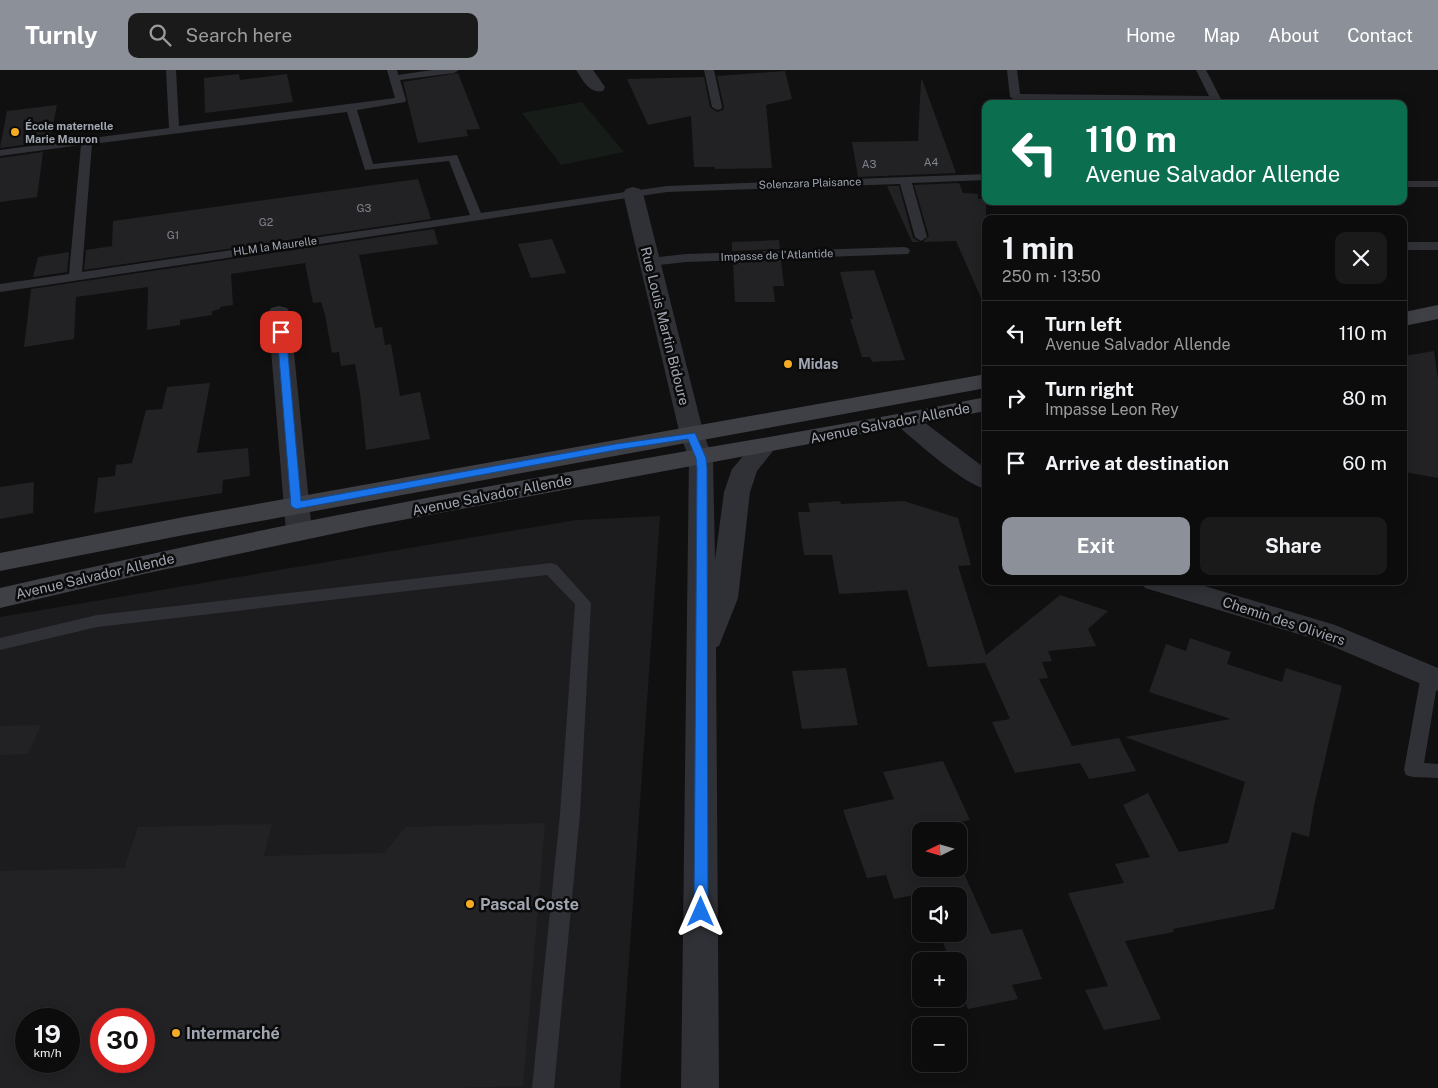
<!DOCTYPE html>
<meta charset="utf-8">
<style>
:root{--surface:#0c0c0d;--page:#1a1a1b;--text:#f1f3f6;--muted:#9a9b9d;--line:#2c2c2e;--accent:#8c9099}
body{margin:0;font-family:"Public Sans",sans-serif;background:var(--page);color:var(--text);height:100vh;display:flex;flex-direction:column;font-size:19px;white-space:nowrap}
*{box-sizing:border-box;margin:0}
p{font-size:16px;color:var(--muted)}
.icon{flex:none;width:28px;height:28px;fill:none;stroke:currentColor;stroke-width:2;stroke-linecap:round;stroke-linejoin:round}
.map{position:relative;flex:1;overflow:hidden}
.sheet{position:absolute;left:982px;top:145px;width:425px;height:370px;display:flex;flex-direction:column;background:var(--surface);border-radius:10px;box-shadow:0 2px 12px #0003,0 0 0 1px var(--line)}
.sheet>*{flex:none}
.hud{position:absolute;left:982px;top:30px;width:425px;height:105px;border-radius:10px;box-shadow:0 2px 12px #0003,0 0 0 1px var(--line);background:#0b6e4f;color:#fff;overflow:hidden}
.needle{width:32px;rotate:265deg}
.tools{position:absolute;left:912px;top:752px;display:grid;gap:10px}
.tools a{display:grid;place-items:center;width:55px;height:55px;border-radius:10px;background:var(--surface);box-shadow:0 2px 12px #0003,0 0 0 1px var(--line);font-size:25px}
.speed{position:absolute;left:15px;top:938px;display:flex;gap:10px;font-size:25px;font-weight:700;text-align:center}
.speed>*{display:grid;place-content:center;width:65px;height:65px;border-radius:50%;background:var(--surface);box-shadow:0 2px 12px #0003,0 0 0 1px var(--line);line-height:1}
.speed small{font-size:12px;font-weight:400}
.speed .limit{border:8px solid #d22;background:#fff;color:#111}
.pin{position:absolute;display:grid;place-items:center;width:42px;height:42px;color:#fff;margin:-21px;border-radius:10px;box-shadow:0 2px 8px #0006}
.me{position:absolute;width:55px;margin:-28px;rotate:0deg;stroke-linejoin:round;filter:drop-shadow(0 0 4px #0008)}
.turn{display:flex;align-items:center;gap:18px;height:105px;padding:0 20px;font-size:22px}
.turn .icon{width:65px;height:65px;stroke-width:2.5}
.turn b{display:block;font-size:35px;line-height:42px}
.round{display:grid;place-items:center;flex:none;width:52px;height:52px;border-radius:10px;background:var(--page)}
.overview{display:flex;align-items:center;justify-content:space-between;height:85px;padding:0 20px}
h1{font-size:30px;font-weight:700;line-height:38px}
.button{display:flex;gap:10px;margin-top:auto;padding:10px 20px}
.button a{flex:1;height:58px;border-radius:10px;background:var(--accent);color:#fff;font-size:20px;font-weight:700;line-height:58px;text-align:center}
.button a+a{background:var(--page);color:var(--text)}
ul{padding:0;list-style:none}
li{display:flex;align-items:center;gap:15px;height:65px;padding:0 20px;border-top:1px solid var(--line)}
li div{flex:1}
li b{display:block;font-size:19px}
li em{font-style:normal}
header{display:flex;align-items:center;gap:30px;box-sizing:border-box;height:70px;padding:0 25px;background:var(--accent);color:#fff}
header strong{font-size:24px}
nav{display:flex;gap:28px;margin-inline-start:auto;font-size:18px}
.search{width:350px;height:45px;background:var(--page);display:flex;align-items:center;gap:12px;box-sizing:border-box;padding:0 18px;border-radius:10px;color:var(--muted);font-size:19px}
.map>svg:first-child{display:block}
.built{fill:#1c1c1e;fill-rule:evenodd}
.green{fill:#161c17}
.building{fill:#222225;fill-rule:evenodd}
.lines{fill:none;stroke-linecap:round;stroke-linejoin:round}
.service{fill:#303136;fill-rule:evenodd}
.minor{fill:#303136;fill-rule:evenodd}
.secondary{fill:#3e4046;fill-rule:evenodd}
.route{fill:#1a73e8;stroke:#114b97}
.poi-dot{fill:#f5ac24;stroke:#0b0b0c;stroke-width:2}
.labels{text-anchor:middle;stroke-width:5;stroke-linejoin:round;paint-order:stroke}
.far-poi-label{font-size:11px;font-weight:bold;fill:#a0a6b2;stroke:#0b0b0c;text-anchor:start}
.number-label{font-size:11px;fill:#80848e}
.far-street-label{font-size:11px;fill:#a0a6b2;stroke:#0b0b0c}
.street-label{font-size:14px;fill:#a0a6b2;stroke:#0b0b0c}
.poi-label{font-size:14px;font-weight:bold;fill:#a0a6b2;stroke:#0b0b0c;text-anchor:start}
.near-poi-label{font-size:16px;font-weight:bold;fill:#a0a6b2;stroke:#0b0b0c;text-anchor:start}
</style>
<header>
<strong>Turnly</strong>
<div class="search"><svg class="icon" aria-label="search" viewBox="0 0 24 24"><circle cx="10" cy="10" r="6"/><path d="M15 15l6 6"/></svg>Search here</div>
<nav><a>Home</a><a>Map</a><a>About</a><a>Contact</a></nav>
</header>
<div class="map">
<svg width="1438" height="1018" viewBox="0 0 1438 1018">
<rect width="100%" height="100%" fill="#101011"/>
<path class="built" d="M660,446L620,1018H0V547L576,450ZM26,949H69V991H26ZM101,949H144V991H101Z"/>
<polygon class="green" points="582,32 624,82 561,95 522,43"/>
<g class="building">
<polygon points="785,1 792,29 766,35 772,98 715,99 715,97 694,97 691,46 648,55 627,9 704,7 710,37 717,42 723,40 724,37 717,6"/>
<polygon points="458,3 480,59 466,60 468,66 418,73 403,12"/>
<polygon points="239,4 240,10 287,4 293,32 205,43 204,8"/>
<polygon points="922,9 956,103 858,107 852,72 918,71 921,10"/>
<polygon points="57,35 51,65 45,66 44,72 0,78 7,41"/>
<polygon points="43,82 37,127 0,132 0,88"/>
<polygon points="418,109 431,149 84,200 86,180 112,176 113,151"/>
<polygon points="959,113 963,123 978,124 978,129 986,129 986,239 956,171 923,172 929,166 914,115"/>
<polygon points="887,116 899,116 913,168 920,172 912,172"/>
<polygon points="434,159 438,174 359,185 375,258 382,257 385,275 391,274 400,326 420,322 430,369 366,380 360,323 355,294 341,296 339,282 332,283 325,245 321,232 313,233 305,193 231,204 233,235 220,237 220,239 212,241 212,245 180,250 180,255 147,260 148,217 76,227 74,269 24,277 31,219"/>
<polygon points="552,169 566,203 531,208 518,174"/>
<polygon points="779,170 780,179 732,181 732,172"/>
<polygon points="69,182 67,202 33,207 38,187"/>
<polygon points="781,190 784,216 773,216 775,232 735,232 733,192"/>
<polygon points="874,200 905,290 872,292 870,287 862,287 850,249 853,249 840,202"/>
<polygon points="1434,281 1438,310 1438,408 1404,402 1404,286"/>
<polygon points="210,313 197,383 248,378 250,406 223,410 222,423 94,443 98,408 115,406 116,395 132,393 146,340 162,339 167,317"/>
<polygon points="34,412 33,443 0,449 0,417"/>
<polygon points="840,431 841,434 904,431 958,448 971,495 958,496 986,585 1060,525 1108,541 1088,559 1096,576 1048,581 1052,591 1042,592 1048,608 1039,609 1072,676 1119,668 1136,701 1089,709 1080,693 1015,703 992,652 1010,649 985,593 928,597 907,520 839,524 832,485 804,485 798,442 810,442 808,433"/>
<polygon points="1190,568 1231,582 1227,594 1282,612 1286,598 1342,616 1314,736 1309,767 1292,762 1274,839 1173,859 1174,862 1125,871 1161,949 1104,960 1085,920 1108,916 1068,823 1124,813 1115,794 1150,787 1123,735 1148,723 1179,782 1228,773 1245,712 1125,667 1231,649 1149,622 1166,574 1186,581"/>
<polygon points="846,598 858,655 802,659 792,601"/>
<polygon points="41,655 28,684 0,685 0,656"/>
<polygon points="943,691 970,750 943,756 945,761 921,761 921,799 959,799 959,792 991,864 1022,859 1042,909 1012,915 1018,929 968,939 959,914 959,891 950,891 940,864 959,864 959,826 926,826 924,823 894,829 886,805 867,808 843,740 894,729 883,702"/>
<path d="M545,753L523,1016L454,1018H0V801L124,798L138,757L272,754L264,786L384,783L406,757ZM26,949H69V991H26ZM101,949H144V991H101Z"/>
</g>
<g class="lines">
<g class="service">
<path d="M166,0H176L179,56L395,28L387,0H397L398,5L432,0H459L454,3L400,10L406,30L405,32L357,40L373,94L457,85L481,143L667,116L986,104V110L912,113L927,167L921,171L915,167L900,114L667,122L0,222V214L69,204L81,75L0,86V80L169,58ZM347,42L365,100L449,91L470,145L82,202L92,74Z"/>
<polygon points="704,0 714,0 722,37 721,39 717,40 712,37"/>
<polygon points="1007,0 1017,0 1020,24 1209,26 1196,0 1206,0 1221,29 1216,32 1015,30 1010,27"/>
<rect x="1404" y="111" width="34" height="6"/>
<rect x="1404" y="172" width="34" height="8"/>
<polygon points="904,177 908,178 910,181 908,184 686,192 650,196 644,192 650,188 686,184"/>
<polygon points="551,493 557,495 591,533 580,744 554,1018 532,1018 560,744 575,534 547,505 97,557 0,580 0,568 97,545"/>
<polygon points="1430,598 1436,600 1438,609 1424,693 1438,694 1438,708 1413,707 1406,705 1404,700 1421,605 1424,600"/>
</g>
<g class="minor">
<path d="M576,0H593L605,17L603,21C589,24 583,10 576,0Z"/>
<polygon points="633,117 640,119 643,123 704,365 713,388 715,490 724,422 732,399 755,372 764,369 773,372 776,377 757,401 750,422 738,528 719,576 716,577 719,1018 681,1018 689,388 680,365 623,123 626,119"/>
<polygon points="279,236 287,238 290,243 312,462 308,468 299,471 290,468 286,462 268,243 271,238"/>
<path d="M907,344L916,346L986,399V419C963,414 918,373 898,356L895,351L898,346Z"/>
<polygon points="1141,511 1188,511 1335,555 1438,598 1438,621 1315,569 1145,518"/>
</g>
<g class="secondary">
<polygon points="1438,235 1438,249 1404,256 1404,242"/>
<polygon points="986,304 986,318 184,465 0,501 0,483 184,447"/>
<path d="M986,327V341L370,456L148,503L0,538V518C172,478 345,442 519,411C675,382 831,358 986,327Z"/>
</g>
</g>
<polygon class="route" points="281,260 286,262 301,431 616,374 695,363 706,388 707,398 708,842 706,846 701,848 696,846 694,842 697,398 696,388 688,369 616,380 296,439 291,436 277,262"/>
<g class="poi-dot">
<circle cx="15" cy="62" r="5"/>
<circle cx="788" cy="294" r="5"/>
<circle cx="470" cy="834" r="5"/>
<circle cx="176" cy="963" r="5"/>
</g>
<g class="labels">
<g class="far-poi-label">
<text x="25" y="60">École maternelle<tspan x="25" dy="13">Marie Mauron</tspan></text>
</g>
<g class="number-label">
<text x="931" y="96">A4</text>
<text x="869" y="98">A3</text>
<text x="364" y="142">G3</text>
<text x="266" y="156">G2</text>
<text x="173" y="169">G1</text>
</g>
<g class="far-street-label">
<text transform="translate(810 113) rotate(-2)" y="4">Solenzara Plaisance</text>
<text transform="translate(275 176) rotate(-8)" y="4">HLM la Maurelle</text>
<text transform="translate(777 185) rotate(-2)" y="4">Impasse de l'Atlantide</text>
</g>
<g class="street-label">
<text transform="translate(665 256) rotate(76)" y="5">Rue Louis Martin Bidoure</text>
<text transform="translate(890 353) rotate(-11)" y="5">Avenue Salvador Allende</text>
<text transform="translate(492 425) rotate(-11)" y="5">Avenue Salvador Allende</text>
<text transform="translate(95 506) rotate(-13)" y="5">Avenue Salvador Allende</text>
<text transform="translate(1284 551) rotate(18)" y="5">Chemin des Oliviers</text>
</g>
<g class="poi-label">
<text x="798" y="299">Midas</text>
</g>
<g class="near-poi-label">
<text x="480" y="840">Pascal Coste</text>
<text x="186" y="969">Intermarché</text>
</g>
</g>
</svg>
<div class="tools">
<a><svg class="needle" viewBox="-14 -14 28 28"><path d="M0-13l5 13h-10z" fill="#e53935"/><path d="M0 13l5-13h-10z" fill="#9a9b9d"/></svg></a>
<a><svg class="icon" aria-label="sound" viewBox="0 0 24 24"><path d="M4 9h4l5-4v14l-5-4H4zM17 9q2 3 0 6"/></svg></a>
<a>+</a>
<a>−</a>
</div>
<div class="speed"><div>19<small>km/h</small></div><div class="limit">30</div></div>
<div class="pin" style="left:281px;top:262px;background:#d93025"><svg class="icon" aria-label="arrive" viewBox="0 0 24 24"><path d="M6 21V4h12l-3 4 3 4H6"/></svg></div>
<svg class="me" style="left:701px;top:842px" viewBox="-20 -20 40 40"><path d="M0-17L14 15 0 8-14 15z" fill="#1a73e8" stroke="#fff" stroke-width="4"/></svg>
<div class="hud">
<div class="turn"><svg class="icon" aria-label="left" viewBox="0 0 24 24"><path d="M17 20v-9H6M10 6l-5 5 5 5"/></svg><div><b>110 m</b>Avenue Salvador Allende</div></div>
</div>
<section class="sheet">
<div class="overview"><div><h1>1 min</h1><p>250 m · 13:50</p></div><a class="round"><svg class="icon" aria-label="close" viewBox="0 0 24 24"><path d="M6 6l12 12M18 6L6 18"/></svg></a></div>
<ul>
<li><svg class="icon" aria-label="left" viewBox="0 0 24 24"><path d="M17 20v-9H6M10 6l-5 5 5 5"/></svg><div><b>Turn left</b><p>Avenue Salvador Allende</p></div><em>110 m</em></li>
<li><svg class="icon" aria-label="right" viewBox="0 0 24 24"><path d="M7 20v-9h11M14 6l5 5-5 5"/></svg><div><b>Turn right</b><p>Impasse Leon Rey</p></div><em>80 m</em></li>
<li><svg class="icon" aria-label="arrive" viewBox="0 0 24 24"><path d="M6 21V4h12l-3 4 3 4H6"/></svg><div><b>Arrive at destination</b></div><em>60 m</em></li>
</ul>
<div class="button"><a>Exit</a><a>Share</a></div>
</section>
</div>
